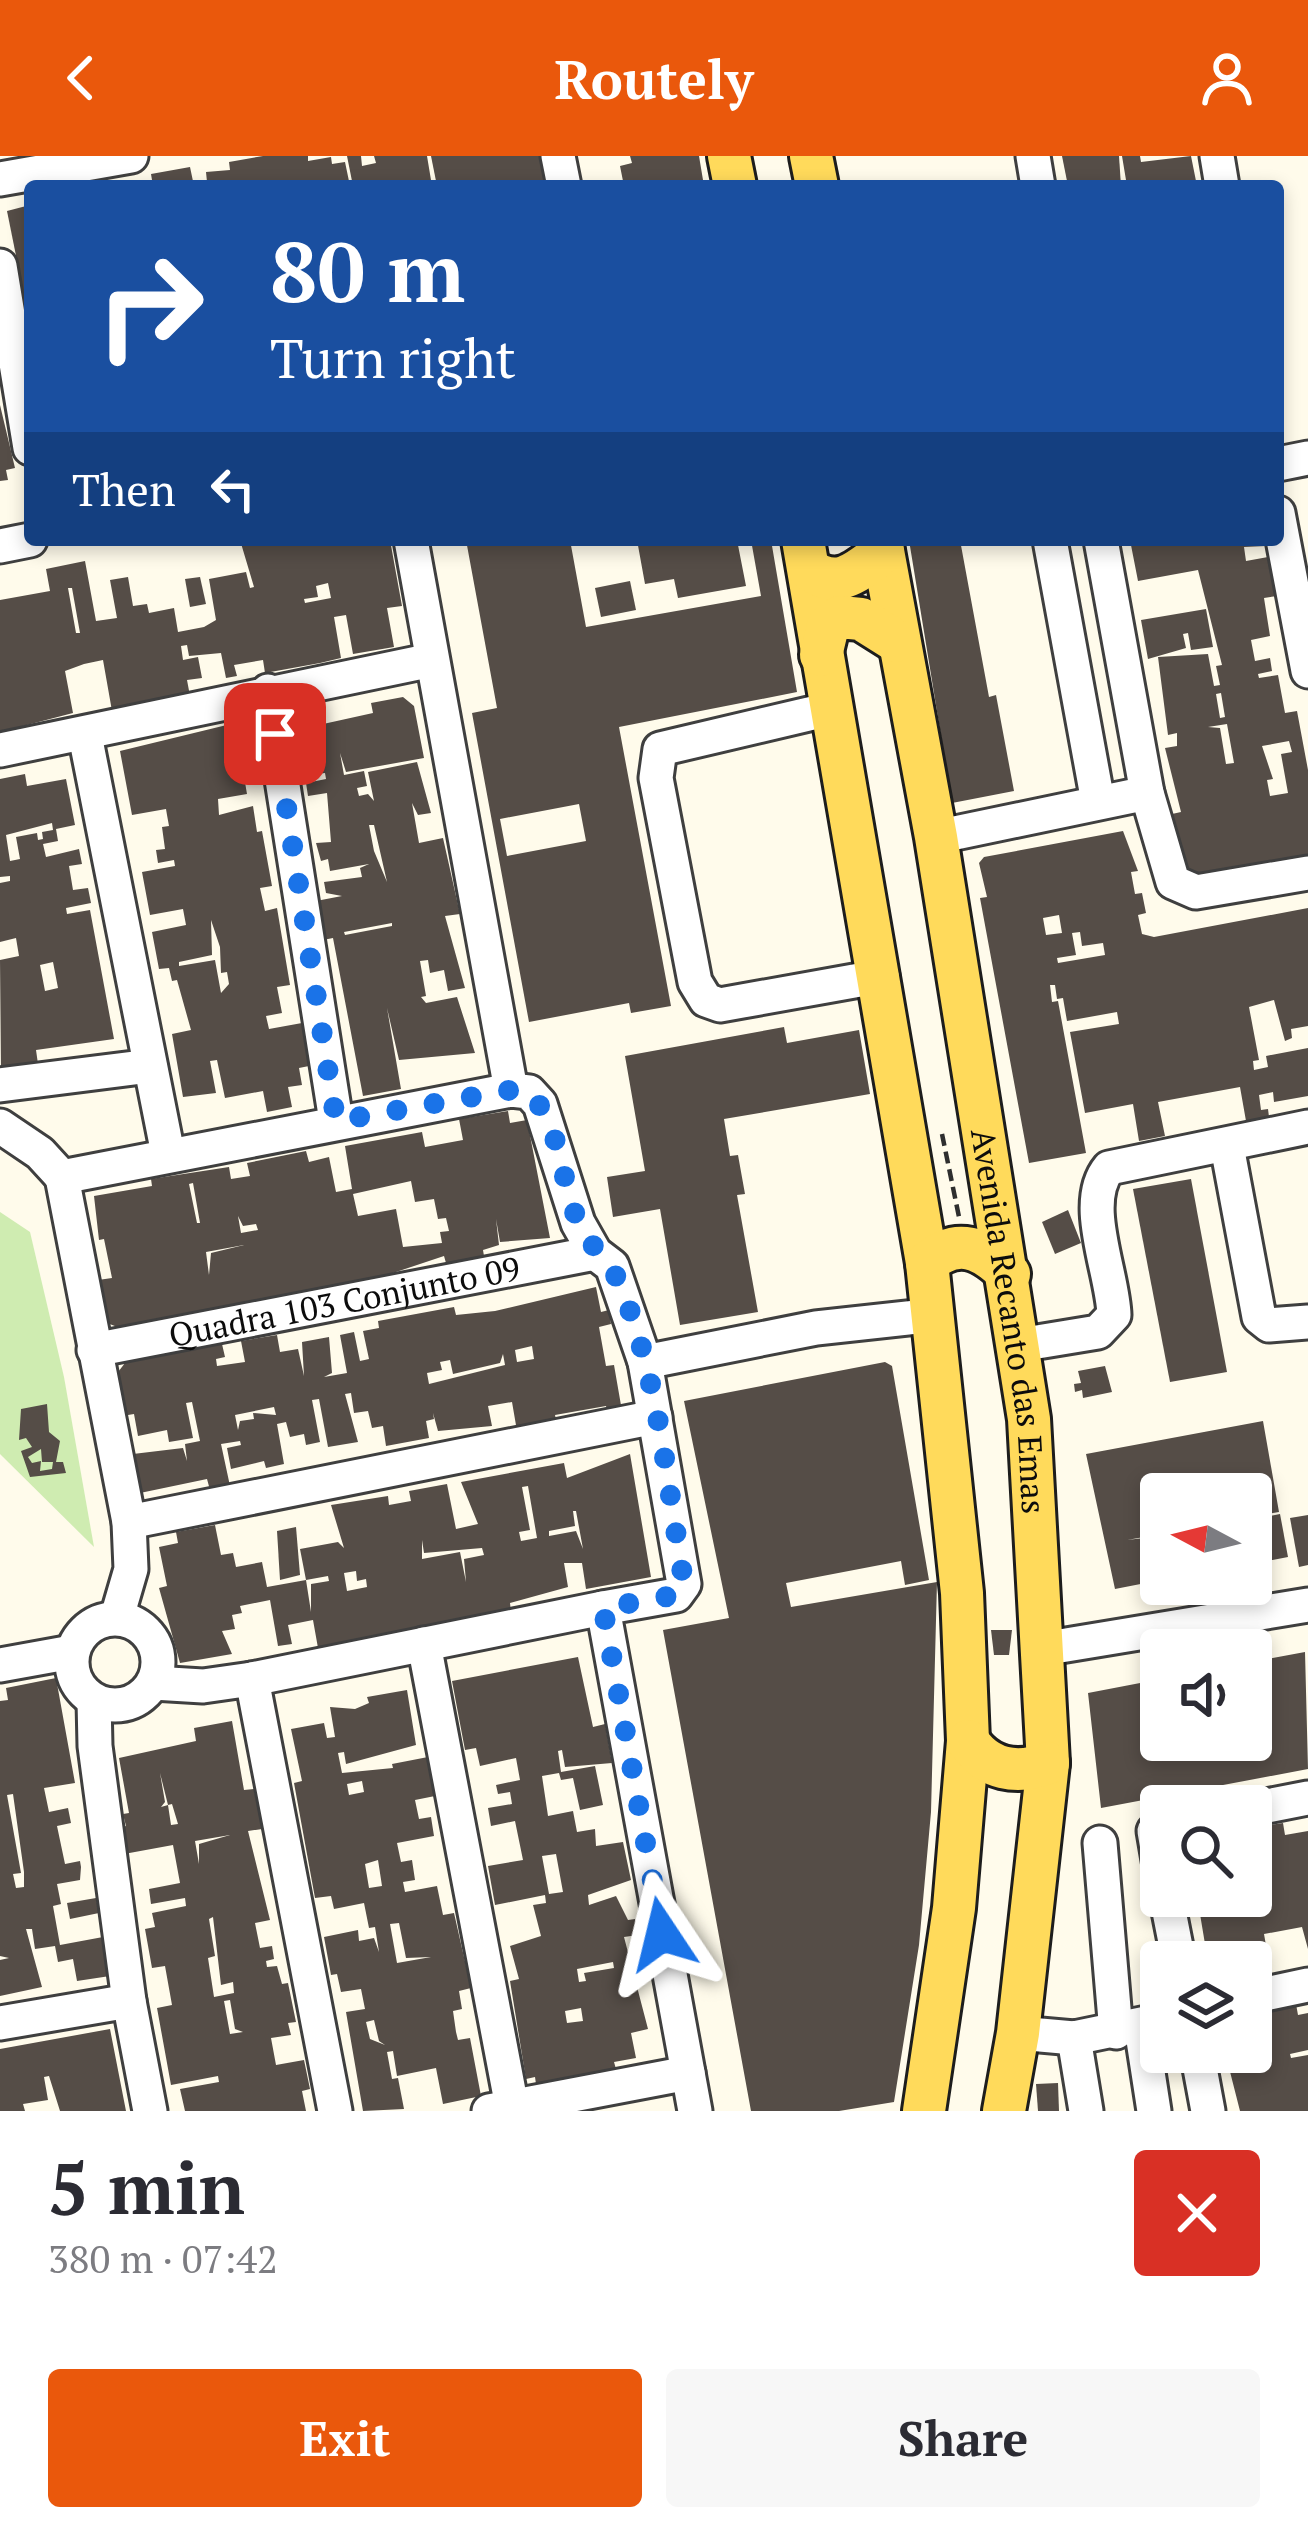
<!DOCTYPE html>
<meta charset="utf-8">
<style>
:root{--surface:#fff;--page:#f7f7f7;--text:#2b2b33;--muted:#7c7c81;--accent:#ea580c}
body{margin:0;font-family:"PT Serif",serif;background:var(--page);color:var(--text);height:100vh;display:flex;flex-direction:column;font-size:45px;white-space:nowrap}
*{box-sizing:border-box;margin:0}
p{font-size:39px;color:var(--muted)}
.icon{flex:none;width:66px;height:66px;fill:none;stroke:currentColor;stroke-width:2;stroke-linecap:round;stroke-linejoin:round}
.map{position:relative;height:1955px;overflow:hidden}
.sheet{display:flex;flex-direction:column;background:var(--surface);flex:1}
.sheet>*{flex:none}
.banner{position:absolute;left:24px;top:24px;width:1260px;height:366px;border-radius:12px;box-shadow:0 6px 18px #0003;background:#1a4fa0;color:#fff;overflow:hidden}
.needle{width:78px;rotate:277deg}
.tools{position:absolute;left:1140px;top:1317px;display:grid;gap:24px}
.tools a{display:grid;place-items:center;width:132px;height:132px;border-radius:12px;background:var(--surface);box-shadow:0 6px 18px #0003;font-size:60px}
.pin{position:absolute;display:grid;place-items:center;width:102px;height:102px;color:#fff;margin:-51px;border-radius:24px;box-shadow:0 6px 18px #0006}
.me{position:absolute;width:132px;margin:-66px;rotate:350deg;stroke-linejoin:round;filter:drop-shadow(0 0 9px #0008)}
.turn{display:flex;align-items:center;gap:42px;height:252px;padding:0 48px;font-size:54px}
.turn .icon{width:156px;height:156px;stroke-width:2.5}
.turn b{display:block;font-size:84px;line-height:102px}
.then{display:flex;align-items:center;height:114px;padding:0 48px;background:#0003;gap:24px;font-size:45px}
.round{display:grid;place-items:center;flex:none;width:126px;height:126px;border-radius:12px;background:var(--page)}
.summary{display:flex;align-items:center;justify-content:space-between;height:204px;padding:0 48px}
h1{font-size:72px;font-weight:600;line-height:90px}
.action{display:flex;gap:24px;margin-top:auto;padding:24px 48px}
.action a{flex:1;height:138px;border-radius:12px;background:var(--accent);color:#fff;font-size:48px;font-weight:600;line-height:138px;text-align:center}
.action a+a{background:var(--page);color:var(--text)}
header{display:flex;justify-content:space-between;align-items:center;height:156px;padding:0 48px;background:var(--accent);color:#fff;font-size:54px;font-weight:600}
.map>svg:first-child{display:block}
.green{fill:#cfecb1}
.building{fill:#554d47;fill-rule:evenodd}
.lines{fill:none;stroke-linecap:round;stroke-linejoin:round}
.minor-casing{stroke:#3f3f3f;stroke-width:39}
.major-casing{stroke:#1d1d1d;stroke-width:48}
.path{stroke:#2e2e2e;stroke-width:4.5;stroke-dasharray:12 6;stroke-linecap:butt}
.minor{stroke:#fff;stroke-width:33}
.major{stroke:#ffda5b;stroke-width:42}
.route{stroke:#1a73e8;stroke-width:21;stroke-dasharray:0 37.8}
.labels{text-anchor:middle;stroke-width:12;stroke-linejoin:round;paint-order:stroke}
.street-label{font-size:33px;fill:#0c0c0c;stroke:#fff}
</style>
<header><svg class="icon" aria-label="back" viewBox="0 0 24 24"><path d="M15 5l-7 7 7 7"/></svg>Routely<svg class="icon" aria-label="person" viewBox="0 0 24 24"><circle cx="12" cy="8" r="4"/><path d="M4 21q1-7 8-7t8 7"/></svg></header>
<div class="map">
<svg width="1308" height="1955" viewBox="0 0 1308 1955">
<rect width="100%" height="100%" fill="#fffbeb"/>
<polygon class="green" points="0,1056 30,1076 64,1221 94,1391 0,1298"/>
<g class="building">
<polygon points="263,0 308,0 308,5 331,1 332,8 345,6 350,30 207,26 206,16 230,14 229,6"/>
<polygon points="347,0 361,0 362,10 376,7 374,0 427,0 432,30 353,30"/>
<polygon points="431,0 541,0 546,30 437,30"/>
<polygon points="630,0 699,0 704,30 624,30 620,10 632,7"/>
<polygon points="1062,0 1119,0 1121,30 1068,30"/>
<polygon points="1122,0 1140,0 1141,6 1191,0 1197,30 1127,30"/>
<polygon points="190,11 194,30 176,30 175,24 153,30 151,18"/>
<polygon points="30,49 30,159 28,159 7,55"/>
<polygon points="0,249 15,312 6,314 8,324 0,325"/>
<path d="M240,384H390L402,450L387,452L394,491L353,498L346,459L334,461L341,502L320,507L265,517L263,504L234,509L237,520L226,522L221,497L189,500L187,489L181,490L183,504L198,501L202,522L187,524L190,540L112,555L103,504L84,508L65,515L73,557L0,576V444L50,435L46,413L85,405L96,465L117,462L110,424L128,421L133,450L147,448L149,457L174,452L178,476L204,471L216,464L209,423L246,416L250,432L254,431ZM328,427L331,442L305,447L304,443L318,441L316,430ZM68,432H72L80,477H76Z"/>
<path d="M466,384H570L586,471L761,440L751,384H771L797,536L619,571L671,850L631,857L629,847L529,866L472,557L497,552ZM579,648L586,685L507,700L500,663Z"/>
<polygon points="637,384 737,384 746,430 678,442 674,423 645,428"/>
<polygon points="909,384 960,384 989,541 996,539 1014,635 952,647"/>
<path d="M1130,384H1265L1266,390L1244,391L1246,405L1268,401L1277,440L1264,442L1270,480L1251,484L1255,505L1270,502L1272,515L1258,518L1259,522L1278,519L1285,557L1297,555L1308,614V704L1194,725L1182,716L1172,658L1181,656L1165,592L1177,590V577L1168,579L1158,501L1208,498L1214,530L1220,529L1216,510L1222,509L1198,414L1138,425ZM1221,537L1225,561L1220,562L1216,538ZM1227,568L1234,607L1226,608L1220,572L1208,571ZM1289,585L1292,596L1281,598L1288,637L1270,640L1267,624L1273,623L1262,590Z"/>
<polygon points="200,421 206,448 190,451 185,423"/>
<polygon points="630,425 636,454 601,461 595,432"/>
<polygon points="1206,453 1213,491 1191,494 1188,477 1183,478 1186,492 1148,503 1141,464"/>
<path d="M403,541L414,550L424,602L346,616L340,597L344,619L364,615L367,630L357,632L359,640L368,638L374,645L368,616L417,606L431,657L418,659L412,647L419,687L443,682L460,758L445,760L465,832L448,835L444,814L430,817L428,804L420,805L426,840L421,841L426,847L457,841L475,897L399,904L387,852L401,933L363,940L333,782L323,784L316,745L342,740L326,737L324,726L362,721L360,712L369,708L330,715L328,703L321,705L316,687L331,686L327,637L308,640L306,627L326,623L325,617L309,619L296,574L373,557L371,547ZM369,669H374L387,726L374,695ZM392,767V770L345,779L344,776Z"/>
<path d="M235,567L247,638L218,643L219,659L253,650L257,676L262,675L272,730L260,732L265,755L277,752L290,829L277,831L282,857L266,860L269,873L302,867L309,910L299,912L302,929L288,931L292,951L267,956L263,935L225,942L217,904L210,905L216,937L183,941L172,878L191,874L177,824L172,825L169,812L159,813L152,776L186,769L183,753L150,759L142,716L175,710L174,704L158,707L156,694L165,693L162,671L169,670L167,659L166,653L132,659L120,595ZM211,764L220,791L221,817L227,816L229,828L221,837L215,804L179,810V806L212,799Z"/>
<path d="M25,618L27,630L66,623L75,669L56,673L58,685L43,688L46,701L79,693L82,708L69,710L73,734L88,732L91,747L66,752L67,758L90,754L114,883L36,894L38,908L1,915L0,804L19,800L16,782L0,786V727L10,725V720L0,721V623ZM52,667L53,674L42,676L43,683L38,684L37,677L16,681L20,703L10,705L6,679ZM53,806L58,832L45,835L40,809Z"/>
<path d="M1123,675L1138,715L1131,716L1135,738L1142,737L1146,757L1138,759L1142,778L1154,781L1308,752V870L1291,873L1292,882L1285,885L1274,844L1249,851L1259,904L1253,905L1254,914L1268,911L1266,900L1308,892V940L1274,946L1273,936L1259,939L1261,954L1268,953L1269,961L1246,965L1240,931L1158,946L1165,980L1139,985L1133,948L1085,957L1070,876L1119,868L1117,856L1067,865L1063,842L1057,843L1055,829H1050L1052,846L1058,845L1086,997L1029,1007L980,742L987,741L979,707L984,701ZM1059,759L1062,777L1046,779L1043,762ZM1080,776L1082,790L1103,787L1105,799L1058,807L1057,802L1076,799L1072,777Z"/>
<polygon points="784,871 787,887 859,874 870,938 724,963 730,1000 738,999 745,1038 737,1039 758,1156 680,1169 660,1053 613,1061 607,1021 645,1015 625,900"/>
<path d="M508,955L510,967L527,964L550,1082L500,1086L496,1063L499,1089L483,1094L484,1100L446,1107L444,1100L369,1125L120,1172L107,1167L98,1124L112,1122L104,1083L99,1084L94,1040L152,1030L151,1023L229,1011L231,1023L250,1020L247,1007L306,995L309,1006L329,1001L336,1036L352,1033L345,990L422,976L425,991L463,984L459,963ZM411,1025L415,1046L434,1043L438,1063L446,1062L449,1075L440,1076L442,1087L403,1091L396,1053L358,1060L353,1038ZM193,1027L200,1067H197L189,1028ZM238,1060L243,1070L256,1068L258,1074L241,1077ZM244,1089L211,1097L209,1119L206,1096Z"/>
<polygon points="1191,1023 1227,1216 1170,1226 1133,1033"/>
<polygon points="1068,1054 1081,1087 1055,1098 1042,1066"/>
<path d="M596,1131L601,1156L609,1154L611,1168L599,1171L606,1210L614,1209L622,1255L608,1258L606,1250L555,1259L557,1268L517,1275L512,1246L488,1250L492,1270L438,1275L433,1257L434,1263L426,1265L429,1282L386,1290L383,1270L372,1272L368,1255L354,1257L351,1237L345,1238L358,1286L328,1291L319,1243L312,1244L320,1286L306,1289L304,1278L290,1281L286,1266L277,1268L284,1308L266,1312L264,1305L231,1313L227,1292L241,1289L240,1285L221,1288L230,1330L210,1334L207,1323L140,1337L133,1298L183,1292L187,1305L185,1288L200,1285L192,1246L186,1247L193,1282L169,1286L167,1274L138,1280L134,1258L122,1260L115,1220L125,1207L222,1188L225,1201L216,1203L217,1210L245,1206L241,1185L277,1179L280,1196L298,1193L304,1220L302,1186L329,1181L332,1217L324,1221L347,1217L340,1179L354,1176L360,1205L369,1203L363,1175L379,1172L378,1165L454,1151L456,1159L495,1155ZM532,1190L534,1203L517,1206L515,1194ZM503,1198L505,1209L429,1228L427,1217L442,1214L440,1206L450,1204L453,1218L500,1207ZM274,1251L276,1259L253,1257L254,1263L240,1265L238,1274L235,1259Z"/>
<polygon points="885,1206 892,1210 929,1424 905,1429 901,1405 786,1427 791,1451 937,1426 931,1656 919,1789 894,1946 839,1955 751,1955 663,1474 729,1462 684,1245"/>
<polygon points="1105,1210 1112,1236 1083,1242 1082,1234 1075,1236 1074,1228 1081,1227 1078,1215"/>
<path d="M47,1248L49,1276L60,1285L56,1306H63L66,1317L30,1321L21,1295L32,1291L26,1282L19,1284L21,1253ZM41,1293L42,1306H53L52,1313L40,1315L41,1305L32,1307L28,1301Z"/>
<polygon points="1263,1265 1279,1356 1251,1361 1251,1338 1161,1338 1161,1378 1127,1384 1161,1380 1161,1424 1115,1433 1086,1298"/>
<path d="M630,1298L651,1421L586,1433L582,1407H564L568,1431L510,1447L511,1456L318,1492L313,1464L288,1469L292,1488L278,1490L270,1444L240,1450L242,1457L232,1459L235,1473L222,1475L232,1498L180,1507L159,1432L167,1430L159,1391L178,1387L176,1376L215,1369L221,1399L233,1397L236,1411L262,1406L267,1431L306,1424L311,1456V1428L329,1425L328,1420L306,1424L300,1393L338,1386L344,1392L331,1349L388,1340L389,1349L411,1345L409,1335L447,1328L456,1373L478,1368L461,1326L564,1307L567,1322ZM528,1330L537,1382L521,1385L519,1376L530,1374L522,1331ZM573,1355H576L583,1393L576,1375L549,1380V1375L575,1370ZM422,1384L424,1397L482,1392L484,1399L464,1403L466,1426L460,1396L422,1403ZM356,1415L357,1425L366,1423L367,1431L347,1435L344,1417Z"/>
<polygon points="1280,1358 1288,1401 1251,1408 1251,1364"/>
<polygon points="1308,1359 1308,1409 1299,1411 1290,1362"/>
<polygon points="296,1371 300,1419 280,1424 277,1375"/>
<polygon points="991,1474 1012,1474 1009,1499 994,1499"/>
<polygon points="1305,1496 1308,1613 1101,1652 1088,1537 1161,1523 1161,1584 1251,1584 1251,1506"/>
<path d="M578,1501L593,1571L605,1568L612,1607L565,1611L562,1594L558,1595L561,1616L595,1610L603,1649L580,1654L573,1622L561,1624L559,1617L542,1620L548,1660L573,1655L577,1676L595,1673L596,1690L623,1686L631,1724L588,1739L589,1749L616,1740L628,1764L635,1763L638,1779L624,1781L648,1873L631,1877L636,1902L614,1906L616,1913L536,1928L535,1921L526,1923L510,1825L519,1823L510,1790L541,1780L533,1749L546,1747L545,1739L495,1749L488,1710L523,1704L515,1665L491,1670L488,1652L512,1648L510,1636L498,1638L496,1629L520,1624L516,1602L480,1610L476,1592L465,1594L452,1525ZM556,1698L563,1736L549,1738L542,1700ZM613,1806L614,1812L584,1817L586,1825L579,1826L577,1813ZM581,1852L583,1865L567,1867L565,1855Z"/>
<path d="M56,1522L75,1627L44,1632L49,1656L68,1652L71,1667L57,1670L65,1708L80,1705L81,1711L80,1724L57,1728L61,1748L53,1750L60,1789L103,1781L110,1820L77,1825L73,1803L58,1806L55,1790L35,1793L32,1773H26L42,1831L0,1840V1804L9,1802L0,1800V1545L8,1544L6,1532ZM13,1638L24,1716V1731L16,1732L13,1718L21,1717L7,1639Z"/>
<path d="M407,1534L416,1589L346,1608L344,1596L338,1597L342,1617L393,1612L392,1608L428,1601L435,1640L415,1644L419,1663L431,1661L434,1680L397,1687L401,1706L412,1704L415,1724L403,1726L405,1736L437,1730L443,1759L454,1757L471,1832L459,1835L462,1853L453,1855L456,1876L458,1884L470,1882L481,1940L443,1948L436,1912L397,1920L393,1895L387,1896L392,1923L398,1922L404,1953L363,1955L346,1856L365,1853L361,1833L341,1836L337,1818L331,1819L324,1781L358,1774L359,1785L374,1782L379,1796L375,1771L369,1772L364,1747L334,1753L331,1740L315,1742L294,1627L302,1625L291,1573L324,1567L327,1582L335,1581L330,1551L355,1553L369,1547L367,1541ZM362,1625L364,1636L349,1639L347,1628ZM378,1704L382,1730L369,1732L365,1708ZM399,1767L406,1802L431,1801L397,1807L390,1768ZM374,1864L379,1885L385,1889L370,1883L366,1866Z"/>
<path d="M232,1565L244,1634L254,1633L262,1673L248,1675L270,1764L255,1767L260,1792L272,1790L274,1803L266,1805L267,1811L277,1810L282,1828L288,1827L296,1866L288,1867L291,1879L271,1882L276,1909L304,1904L310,1933L302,1935L306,1955H185L180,1933L219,1926L218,1920L171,1929L157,1852L172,1849L165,1810L152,1812L145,1773L155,1771L152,1757L186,1750L185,1742L151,1748L149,1733L180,1727L173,1689L124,1698L119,1672L126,1670L123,1658L129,1657L119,1602L196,1585L194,1572ZM160,1617L168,1649L172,1648L178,1668L171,1669L168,1649L161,1651L165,1646ZM230,1679L199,1688V1708L195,1685ZM213,1761L221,1829L233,1826L234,1837L214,1841L208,1802L215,1800L209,1763ZM230,1844L235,1873L243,1876L230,1878L224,1845Z"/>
<polygon points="1283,1667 1285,1679 1308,1675 1308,1793 1302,1771 1264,1778 1268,1801 1208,1806 1197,1740 1251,1740 1251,1672"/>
<polygon points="96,1742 99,1757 70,1763 67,1747"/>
<polygon points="1296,1848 1298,1859 1308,1857 1308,1894 1290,1898 1291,1902 1308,1899 1308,1955 1240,1955 1225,1896 1251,1896 1251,1867 1261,1865 1259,1855"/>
<polygon points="110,1873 126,1955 60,1955 49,1920 44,1921 48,1944 23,1948 25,1955 0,1955 0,1893"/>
<polygon points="1058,1927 1059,1955 1038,1955 1036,1928"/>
</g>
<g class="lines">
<g class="minor-casing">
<g id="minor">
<polyline points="558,0 564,30"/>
<polyline points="1033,0 1038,30"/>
<polyline points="1217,0 1222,30"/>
<polyline points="0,23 131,0"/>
<polyline points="0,110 30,292"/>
<polyline points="1278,308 1308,302"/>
<polyline points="1278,357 1308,515"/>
<polyline points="411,384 511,934"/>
<polyline points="1050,384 1098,646"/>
<polyline points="1101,384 1147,637 1173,726 1196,736 1308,717"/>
<polyline points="0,390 30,384"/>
<polyline points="268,535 336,965"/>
<polyline points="830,553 660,593 656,622 695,826 706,844 720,849 882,820"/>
<polyline points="85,579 168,998"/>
<polyline points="0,594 432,504"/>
<polyline points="936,681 1147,637"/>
<polyline points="0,929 150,910"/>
<polyline points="0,970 40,997 62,1021 511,934 529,936 540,948 578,1067 595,1097 612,1110 645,1206 684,1428 676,1439 603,1452 695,1955"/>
<polyline points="1227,990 1259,1161 1269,1169 1308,1166"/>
<polyline points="62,1021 129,1366 131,1413 117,1461"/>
<path d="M1019,1189L1098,1176L1114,1159C1113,1117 1080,1047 1109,1012L1308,971"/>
<path id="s1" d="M94,1194L595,1097"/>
<polyline points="645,1206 816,1172 935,1159"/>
<polyline points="129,1366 655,1261"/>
<circle cx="115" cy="1506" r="43"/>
<polyline points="424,1488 512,1951"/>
<polyline points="1042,1493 1308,1449"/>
<polyline points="0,1509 72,1496"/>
<polyline points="252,1523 335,1955"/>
<polyline points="153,1527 203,1530 252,1523 603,1452"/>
<polyline points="94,1545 95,1590 129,1845 150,1955"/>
<polyline points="1251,1653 1308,1642"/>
<polyline points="1161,1671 1154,1675 1161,1716"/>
<polyline points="1100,1687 1116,1876"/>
<polyline points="1166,1740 1179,1806"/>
<polyline points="1251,1841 1308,1829"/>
<polyline points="0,1867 129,1845"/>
<polyline points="1141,1871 1154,1955"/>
<polyline points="1018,1877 1074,1882 1161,1864"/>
<polyline points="1074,1882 1086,1955"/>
<polyline points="1197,1896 1208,1955"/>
<polyline points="489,1955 688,1917"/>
</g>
</g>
<g class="major-casing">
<g id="major">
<polyline points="729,0 735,30"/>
<polyline points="811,0 817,30"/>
<polyline points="803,384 927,1107 962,1437 968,1585 954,1752 924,1955"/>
<path id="s2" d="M881,384L936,681L1029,1263L1048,1607L1018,1877L1004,1955"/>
<path d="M809,413C838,435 858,415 883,396"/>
<polyline points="821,499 828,470 840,461 861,463 896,485"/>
<path d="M927,1107C958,1080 982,1092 1009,1118"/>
<path d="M968,1585C987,1614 1017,1619 1048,1607"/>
</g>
</g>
<polyline class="path" points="942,978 959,1061"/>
<use href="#minor" class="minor"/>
<use href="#major" class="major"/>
</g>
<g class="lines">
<path class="route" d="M275,578L336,965L511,934L529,936C561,970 560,1021 577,1063C588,1090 611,1105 621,1131C659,1224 667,1329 684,1427L676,1439L603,1452L662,1778"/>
</g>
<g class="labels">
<g class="street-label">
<text dy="12" stroke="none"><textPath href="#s1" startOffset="255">Quadra 103 Conjunto 09</textPath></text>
<text dy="12" stroke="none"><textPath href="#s2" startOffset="792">Avenida Recanto das Emas</textPath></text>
</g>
</g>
</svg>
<div class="tools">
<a><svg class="needle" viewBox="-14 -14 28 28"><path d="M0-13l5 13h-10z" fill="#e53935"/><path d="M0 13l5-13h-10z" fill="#7c7c81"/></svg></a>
<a><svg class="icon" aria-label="sound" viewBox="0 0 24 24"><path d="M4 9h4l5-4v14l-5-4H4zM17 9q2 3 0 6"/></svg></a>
<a><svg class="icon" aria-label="search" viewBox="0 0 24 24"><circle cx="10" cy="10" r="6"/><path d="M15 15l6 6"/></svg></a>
<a><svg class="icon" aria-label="layers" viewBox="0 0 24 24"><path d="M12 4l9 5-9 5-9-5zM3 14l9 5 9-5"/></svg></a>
</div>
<div class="pin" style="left:275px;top:578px;background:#d93025"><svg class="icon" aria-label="arrive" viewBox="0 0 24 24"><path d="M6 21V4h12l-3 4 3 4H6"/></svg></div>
<svg class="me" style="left:662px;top:1778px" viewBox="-20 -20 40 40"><path d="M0-17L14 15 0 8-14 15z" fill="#1a73e8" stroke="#fff" stroke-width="4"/></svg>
<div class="banner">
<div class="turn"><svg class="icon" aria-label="right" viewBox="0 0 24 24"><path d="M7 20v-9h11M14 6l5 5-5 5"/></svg><div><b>80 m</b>Turn right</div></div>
<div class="then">Then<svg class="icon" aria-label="left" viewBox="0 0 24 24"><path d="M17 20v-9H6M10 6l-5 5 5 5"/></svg></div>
</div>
</div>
<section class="sheet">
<div class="summary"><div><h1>5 min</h1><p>380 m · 07:42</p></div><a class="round" style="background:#d93025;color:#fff"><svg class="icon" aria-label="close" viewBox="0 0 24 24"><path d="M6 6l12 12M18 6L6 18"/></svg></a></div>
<div class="action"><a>Exit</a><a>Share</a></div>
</section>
